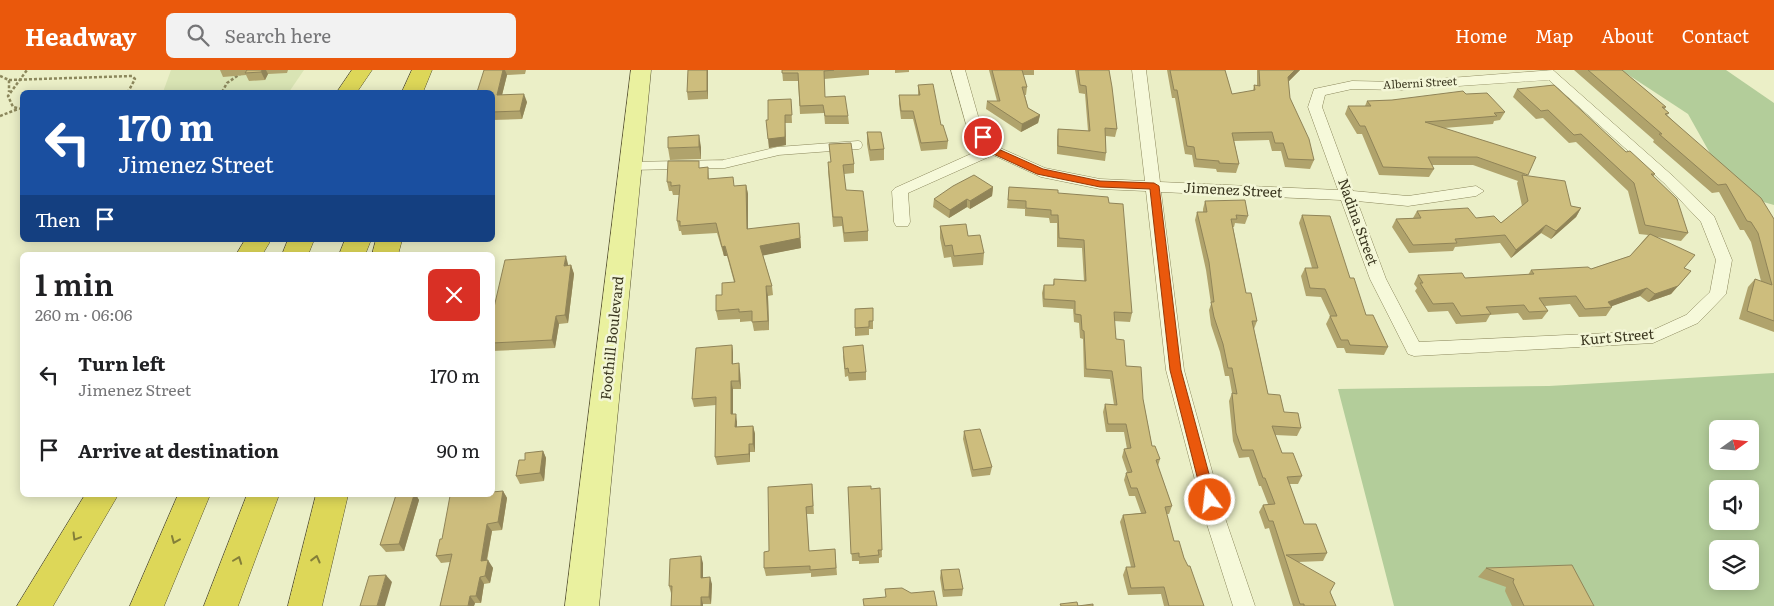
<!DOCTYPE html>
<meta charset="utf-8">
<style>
:root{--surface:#fff;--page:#f2f2f2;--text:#202124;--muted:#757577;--accent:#ea580c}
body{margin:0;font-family:Literata,serif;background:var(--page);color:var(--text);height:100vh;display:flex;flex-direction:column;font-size:19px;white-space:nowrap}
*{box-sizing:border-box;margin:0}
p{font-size:16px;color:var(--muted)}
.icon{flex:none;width:28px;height:28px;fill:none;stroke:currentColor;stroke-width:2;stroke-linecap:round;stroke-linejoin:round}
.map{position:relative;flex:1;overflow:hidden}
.sheet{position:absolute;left:20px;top:182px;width:475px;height:245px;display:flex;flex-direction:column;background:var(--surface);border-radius:8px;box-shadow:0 2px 12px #0003}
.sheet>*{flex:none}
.banner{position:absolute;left:20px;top:20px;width:475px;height:152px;border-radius:8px;box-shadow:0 2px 12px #0003;background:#1a4fa0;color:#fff;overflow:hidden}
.needle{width:32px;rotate:75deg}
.tools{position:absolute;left:1709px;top:350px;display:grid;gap:10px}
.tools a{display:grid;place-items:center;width:50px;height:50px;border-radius:8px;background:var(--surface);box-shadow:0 2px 12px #0003;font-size:25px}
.pin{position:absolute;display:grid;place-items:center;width:42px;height:42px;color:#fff;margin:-21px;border:2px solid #fff;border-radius:50%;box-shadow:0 1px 5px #0007}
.me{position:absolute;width:55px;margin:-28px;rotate:345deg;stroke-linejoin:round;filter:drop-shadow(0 0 4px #0008)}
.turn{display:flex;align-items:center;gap:18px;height:105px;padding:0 15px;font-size:22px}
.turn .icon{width:65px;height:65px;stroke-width:2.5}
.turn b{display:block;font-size:35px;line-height:42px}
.then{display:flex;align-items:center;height:48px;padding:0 15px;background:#0003;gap:10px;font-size:19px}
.round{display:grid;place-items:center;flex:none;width:52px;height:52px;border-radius:8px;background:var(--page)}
.overview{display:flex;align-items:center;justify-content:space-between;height:85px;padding:0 15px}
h1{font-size:30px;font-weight:600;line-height:38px}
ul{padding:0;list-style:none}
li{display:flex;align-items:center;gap:15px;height:75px;padding:0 15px}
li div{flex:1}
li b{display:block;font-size:19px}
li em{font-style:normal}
header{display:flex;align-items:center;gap:30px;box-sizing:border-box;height:70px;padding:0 25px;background:var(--accent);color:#fff}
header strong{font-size:24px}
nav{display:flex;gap:28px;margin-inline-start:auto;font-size:18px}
.search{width:350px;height:45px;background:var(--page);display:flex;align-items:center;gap:12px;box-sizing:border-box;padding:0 18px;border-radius:8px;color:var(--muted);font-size:19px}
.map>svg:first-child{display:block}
.farmland{fill:#d9e4b4}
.green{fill:#b3cd9a;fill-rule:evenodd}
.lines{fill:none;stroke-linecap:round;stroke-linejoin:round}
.service-casing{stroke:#8b875c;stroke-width:9}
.minor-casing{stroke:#8b875c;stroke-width:1}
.primary-casing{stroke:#585330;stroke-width:1}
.motorway-casing{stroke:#585330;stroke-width:1}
.path{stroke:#8b875c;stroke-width:2.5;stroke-dasharray:3 2;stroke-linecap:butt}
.service{stroke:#f6f9da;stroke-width:8}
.minor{fill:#f6f9da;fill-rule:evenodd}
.primary{fill:#eaf19f;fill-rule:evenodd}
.motorway{fill:#ddd758;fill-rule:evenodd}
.wall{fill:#b0a36c}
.shaded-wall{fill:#908458}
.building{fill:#cdbd7d;stroke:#908458}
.oneway{stroke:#847f39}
.route{fill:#ea580c;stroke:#983908}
.labels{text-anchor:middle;stroke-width:5;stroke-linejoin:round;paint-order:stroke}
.far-street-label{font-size:11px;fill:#3b3720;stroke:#f3f6d6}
.street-label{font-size:14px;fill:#3b3720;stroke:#f3f6d6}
</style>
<header>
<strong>Headway</strong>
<div class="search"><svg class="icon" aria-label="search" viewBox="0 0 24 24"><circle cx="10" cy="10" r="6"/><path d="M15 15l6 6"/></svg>Search here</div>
<nav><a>Home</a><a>Map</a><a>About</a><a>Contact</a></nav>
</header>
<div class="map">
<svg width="1774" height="536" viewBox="0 0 1774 536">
<rect width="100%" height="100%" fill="#ebefc7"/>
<polygon class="farmland" points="171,0 304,0 289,22 163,22"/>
<g class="green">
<polygon points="1621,0 1726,0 1774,33 1774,135 1746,127 1711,85 1688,44"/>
<path d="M1774,303V536H1394L1338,319L1549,316ZM1718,359H1750V391H1718ZM1718,419H1750V451H1718ZM1718,479H1750V511H1718Z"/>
</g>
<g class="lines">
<g class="service-casing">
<polyline id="service" points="631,96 724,94 778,81 858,75"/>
</g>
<g class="minor-casing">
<path id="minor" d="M951,0H965L980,53L998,77L1045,98L1100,109L1145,111L1132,0H1146L1160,112L1338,120L1308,37L1314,19L1352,11L1399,12L1553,0L1674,107L1714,146L1732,190L1726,224L1698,253L1653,273L1414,286L1408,284L1370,209L1341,130L1161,122L1184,300L1225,448L1255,536H1233L1205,448L1166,300L1146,121L1100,119L1041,107L993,85L908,123L910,152L908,156H896L894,152L892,121L895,118L984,78L966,54ZM1549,10L1664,113L1701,152L1716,190L1710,222L1686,245L1651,261L1419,272L1386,209L1357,131L1408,136L1476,126L1484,121L1476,116L1408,126L1353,121L1322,37L1325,25L1352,19L1399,20Z"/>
</g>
<g class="primary-casing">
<polygon id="primary" points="631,0 651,0 599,536 565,536"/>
</g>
<g class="motorway-casing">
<g id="motorway">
<polygon points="352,0 372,0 357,22 337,22"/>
<polygon points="412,0 432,0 423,22 402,22"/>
<polygon points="245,170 271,170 262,185 236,185"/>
<polygon points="288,170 314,170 308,185 282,185"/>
<polygon points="345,170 371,170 365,185 339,185"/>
<polygon points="376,170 402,170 398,185 372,185"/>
<polygon points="85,425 118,425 53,536 17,536"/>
<polygon points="178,425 210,425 164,536 130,536"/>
<polygon points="247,425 279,425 238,536 204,536"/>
<polygon points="316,425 348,425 322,536 288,536"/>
</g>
</g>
<g class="path">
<polyline points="0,6 9,10 9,22"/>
<polyline points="9,10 132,6 135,9 128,22"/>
<polyline points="222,22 227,13 246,0"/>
<polyline points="22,39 13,37 8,26 27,0"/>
<polyline points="0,46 18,39"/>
</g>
<use href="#service" class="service"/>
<use href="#minor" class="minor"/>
<use href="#primary" class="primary"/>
<use href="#motorway" class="motorway"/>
</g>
<g class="wall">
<polygon points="220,0 288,0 287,3 268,4 265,10 249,11 246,5 223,7"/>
<polygon points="484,0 526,0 525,4 507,5 502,25 527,32 522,49 492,50 492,22"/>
<polygon points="688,0 708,0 708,29 688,30 687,22"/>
<polygon points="782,0 869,0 869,5 824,9 825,27 848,46 849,54 825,54 824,43 800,44 798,11 783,11"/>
<polygon points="895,0 909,0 909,2 895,3"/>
<polygon points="989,0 1034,0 1034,5 1023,5 1027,17 1026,25 1025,25 1028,38 1040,45 1038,53 1021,62 986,39 987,31 997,31"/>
<polygon points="1075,0 1109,0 1117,59 1115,67 1106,66 1106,83 1105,91 1057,84 1057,67 1058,59 1088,61 1085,24 1079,23"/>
<polygon points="1167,0 1225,0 1232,24 1253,21 1254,15 1257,16 1257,0 1300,0 1288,12 1290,28 1314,90 1310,99 1285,97 1281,81 1272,81 1269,70 1234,71 1239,94 1236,103 1217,102 1216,99 1194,97 1192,85 1185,84 1175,28 1172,28"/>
<polygon points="1574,0 1622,0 1666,37 1664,40 1669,43 1667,45 1774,149 1774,262 1739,249 1748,217 1755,209 1761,211 1751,172 1744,160 1740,160 1719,122 1712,123 1653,72 1654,70"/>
<polygon points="918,15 941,55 948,71 947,79 921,81 913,49 901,49 899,34 899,25 918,25"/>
<polygon points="1517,19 1626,82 1655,104 1653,107 1688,163 1681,171 1656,167 1684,198 1691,201 1671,224 1648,232 1640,226 1611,236 1612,237 1606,246 1579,247 1570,234 1545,236 1548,241 1542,249 1523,250 1518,243 1490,245 1486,252 1456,254 1448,241 1428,242 1415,221 1417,218 1414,214 1418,205 1465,208 1528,205 1531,200 1591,199 1630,186 1648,165 1639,164 1628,121 1576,72 1569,73 1543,48 1536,49 1513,27"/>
<polygon points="1466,24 1505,42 1500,50 1494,51 1493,54 1444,58 1528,106 1571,136 1581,138 1576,147 1551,169 1541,163 1511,188 1500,173 1455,177 1453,181 1409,183 1392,157 1396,149 1413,148 1417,141 1476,148 1501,153 1522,136 1517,113 1518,111 1473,95 1432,95 1434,99 1429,107 1379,105 1362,64 1357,64 1345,44 1348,36 1365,36 1367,31 1392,30"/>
<polygon points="791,29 792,53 785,53 786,75 769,78 768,50"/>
<polygon points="867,62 884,79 884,90 870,91 867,74"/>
<polygon points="829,74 854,94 854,103 844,104 846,120 868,161 868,171 844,172 842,156 833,157 828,101 831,92"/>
<polygon points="701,77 701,89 670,90 668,78"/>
<polygon points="708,97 709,109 735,116 746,115 748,124 748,159 800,163 801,178 763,185 772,216 773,225 768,226 769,260 754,261 752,251 740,252 740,249 718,250 716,241 722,225 734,212 727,186 724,186 717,163 682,165 681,161 679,161 677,151 679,125 673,125 672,121 669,121 667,112 701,98"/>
<polygon points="993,117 992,126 970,139 967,137 949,148 933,137 934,129"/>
<polygon points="1009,117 1058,123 1132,243 1130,252 1114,251 1116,269 1126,296 1143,329 1152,376 1160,389 1158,396 1172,436 1169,444 1166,444 1174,471 1184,488 1204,536 1164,536 1161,524 1128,525 1123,505 1126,497 1131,497 1120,452 1123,445 1141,443 1135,426 1129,426 1124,410 1126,403 1127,402 1122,387 1124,379 1127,379 1124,362 1106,362 1103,342 1105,334 1114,335 1110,309 1084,307 1083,269 1080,268 1079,253 1074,252 1073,239 1043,237 1042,223 1044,215 1053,215 1054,209 1084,211 1082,178 1057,177 1057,153 1050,153 1049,148 1025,146 1025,139 1007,138"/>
<polygon points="1205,131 1248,146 1245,154 1235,153 1234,157 1233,157 1246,223 1257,251 1254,259 1268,324 1284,342 1301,358 1297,366 1275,365 1282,383 1302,406 1298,414 1289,414 1304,454 1327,483 1323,491 1298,492 1330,522 1336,536 1293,536 1269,458 1265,459 1259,442 1263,435 1268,434 1261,416 1259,416 1249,387 1239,388 1233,371 1229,331 1232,323 1229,306 1225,306 1220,282 1211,255 1209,240 1211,234 1206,200 1195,150 1197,142 1203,142 1203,139"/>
<polygon points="1302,145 1350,208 1366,245 1388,277 1384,285 1346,283 1344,278 1337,278 1326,254 1330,246 1321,227 1306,226 1301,206 1305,198 1312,198 1299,153"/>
<polygon points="940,156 968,166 984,183 983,195 953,197 951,187 944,188 940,168"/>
<polygon points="568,194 568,196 571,195 574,204 568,253 559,254 555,278 492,281 492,246"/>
<polygon points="873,238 873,259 869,259 869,265 855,266 855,239"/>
<polygon points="732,275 733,283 733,294 740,301 741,319 733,319 733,344 737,352 737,357 753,356 755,364 755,382 750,382 750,392 717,395 715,387 716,335 694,337 692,329"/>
<polygon points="843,285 866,302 866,310 849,311 848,306 845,307"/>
<polygon points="964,361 992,397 990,405 972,407 963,369"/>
<polygon points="543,381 546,388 544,411 520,414 516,406 525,390"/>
<polygon points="812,414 814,444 807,444 809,481 835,479 837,505 811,507 811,503 766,506 764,498 769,481"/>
<polygon points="848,417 871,419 880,418 882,487 879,488 879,493 859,494 859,491 852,491"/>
<polygon points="503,421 507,428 502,460 492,461 487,491 493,498 490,513 484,514 481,533 475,533 474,536 440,536 450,492 441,493 436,486"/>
<polygon points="396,425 416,425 419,430 404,481 386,482 380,475"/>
<polygon points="703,493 703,507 712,514 711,534 703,534 703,536 671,536 671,523 669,516"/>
<polygon points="1486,498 1594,536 1512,536 1505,521 1506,517 1478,507"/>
<polygon points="941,500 963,519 962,526 943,527 940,508"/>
</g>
<g class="shaded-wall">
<polygon points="262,0 266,0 268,4 265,10 261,2"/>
<polygon points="503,0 505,0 507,5 500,33 497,25"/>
<polygon points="707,0 708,0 708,29 707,21"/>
<polygon points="1295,0 1300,0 1285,15 1288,7"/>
<polygon points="524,24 527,32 522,49 520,41"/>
<polygon points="785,45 786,75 769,78 768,69"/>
<polygon points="1040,45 1038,53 1021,62 1022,54"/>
<polygon points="699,65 701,77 701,89 699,77"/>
<polygon points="746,115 748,124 748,169 747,159"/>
<polygon points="993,117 992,126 970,139 970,131"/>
<polygon points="967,129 967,137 949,148 950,140"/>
<polygon points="1581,138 1576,147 1551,169 1556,161"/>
<polygon points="799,153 801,178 761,186 760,176"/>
<polygon points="1546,155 1541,163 1511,188 1516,180"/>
<polygon points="725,176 727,186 724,186 722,177"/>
<polygon points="566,186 568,194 567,204 564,196"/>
<polygon points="571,195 574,204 568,253 565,245"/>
<polygon points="766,216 768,226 769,260 768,251"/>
<polygon points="1678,216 1671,224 1648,232 1655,224"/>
<polygon points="1647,218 1640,226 1607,238 1608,232"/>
<polygon points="556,246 559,254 555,278 552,270"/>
<polygon points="732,275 733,283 733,302 732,294"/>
<polygon points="739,293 740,301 741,319 739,311"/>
<polygon points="731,311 733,319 733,352 731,344"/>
<polygon points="736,344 737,352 737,365 735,357"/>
<polygon points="753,356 755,364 755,382 753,374"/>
<polygon points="749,374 750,382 750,392 749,384"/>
<polygon points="543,381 546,388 544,411 540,403"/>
<polygon points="503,421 507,428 502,460 498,452"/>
<polygon points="414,425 416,425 419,430 404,481 399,474"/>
<polygon points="487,454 492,461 485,498 481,491"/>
<polygon points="701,486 703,493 703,515 701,508"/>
<polygon points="488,490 493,498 490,513 485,506"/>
<polygon points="386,505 392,512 385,536 377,536"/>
<polygon points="480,507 484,514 481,533 476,526"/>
<polygon points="710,507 712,514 711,534 709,527"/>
<polygon points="470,526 475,533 474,536 468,536"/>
<polygon points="701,527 703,534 703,536 701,536"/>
</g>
<g class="building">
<polygon points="247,0 262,0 261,2 245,3"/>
<polygon points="484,0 503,0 497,25 524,24 520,41 492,42 492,22 477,22"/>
<polygon points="688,0 707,0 707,21 687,22"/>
<polygon points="782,0 834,0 824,1 825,27 845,26 848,46 825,46 823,35 800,36 798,3 782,3"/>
<polygon points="992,0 1022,0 1027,17 1022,17 1028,38 1040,45 1022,54 987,31 1000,31"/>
<polygon points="1078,0 1109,0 1112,17 1117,59 1105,58 1106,83 1058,76 1058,59 1090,61 1086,16 1080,15"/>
<polygon points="1170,0 1225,0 1232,24 1255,20 1254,15 1260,16 1259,0 1295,0 1288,7 1290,28 1309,69 1314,90 1288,89 1283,73 1275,73 1272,62 1232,63 1239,94 1219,93 1219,91 1196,89 1194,77 1187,76 1177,20 1174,20"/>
<polygon points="1588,0 1622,0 1666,37 1662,37 1669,43 1665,44 1761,128 1774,149 1774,251 1747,241 1755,209 1772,215 1758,163 1751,152 1747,151 1726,114 1718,115 1659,64 1662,64"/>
<polygon points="933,14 941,55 943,55 948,71 921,73 913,41 901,41 899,25 920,25 918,15"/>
<polygon points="1554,15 1626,82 1630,81 1655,104 1651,104 1677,129 1688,163 1645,155 1634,113 1581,64 1574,65 1548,40 1541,41 1517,19"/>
<polygon points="1463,21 1466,24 1487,23 1505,42 1494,43 1497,46 1425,52 1536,87 1528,105 1477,87 1428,87 1434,99 1383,97 1365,56 1360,56 1348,36 1371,36 1367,31 1392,30"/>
<polygon points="791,29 792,45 785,45 785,67 768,69 766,50 768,50 768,30"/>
<polygon points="867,62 881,62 884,79 870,80"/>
<polygon points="699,65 699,77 668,78 668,67"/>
<polygon points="851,73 854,94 843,95 846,120 863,121 868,161 844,163 842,147 833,147 828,92 831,92 829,74"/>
<polygon points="668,91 699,91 699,98 708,97 708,109 733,107 734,116 746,115 747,159 799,153 800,168 760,176 772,216 766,216 768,251 752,252 752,241 739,242 739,239 716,241 716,225 722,225 722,213 735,212 725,176 722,177 716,153 680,156 680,151 677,151 677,148 680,115 671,116 671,112 667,112"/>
<polygon points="974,105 993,117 970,131 967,129 950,140 934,129 953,116"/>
<polygon points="1522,105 1565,111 1571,136 1581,138 1556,161 1546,155 1516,180 1505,165 1455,169 1457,173 1413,175 1396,149 1421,148 1417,141 1468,138 1476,148 1494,146 1501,153 1528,131"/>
<polygon points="1009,117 1058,120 1058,123 1108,127 1109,133 1123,134 1132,243 1114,242 1116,269 1124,270 1126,296 1141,297 1143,329 1152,376 1155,376 1160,389 1156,390 1172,436 1165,437 1174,471 1179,471 1184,488 1188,496 1190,496 1204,536 1169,536 1164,517 1131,518 1126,497 1135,497 1123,445 1146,443 1137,418 1131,418 1126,403 1132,402 1124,379 1131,378 1126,354 1108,354 1105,334 1117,335 1112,301 1086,299 1084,261 1082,260 1081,245 1075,244 1075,231 1044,229 1044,215 1054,215 1054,209 1086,211 1084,170 1059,168 1058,145 1051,145 1051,140 1026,138 1026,131 1008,130"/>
<polygon points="1245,130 1248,146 1236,145 1237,149 1231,149 1246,223 1251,223 1257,251 1252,251 1268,324 1280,325 1284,342 1298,343 1301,358 1272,356 1282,383 1293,383 1302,406 1287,407 1304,454 1316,454 1327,483 1286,485 1335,513 1330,522 1336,536 1304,536 1304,534 1300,534 1273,451 1269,451 1263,435 1275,434 1265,408 1263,408 1253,380 1242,380 1236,363 1232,323 1237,324 1232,298 1228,298 1223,274 1214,247 1211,232 1214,232 1209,192 1197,142 1207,142 1205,131"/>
<polygon points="1302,145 1330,146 1350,208 1354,208 1366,245 1373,245 1388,277 1350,275 1348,270 1341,270 1330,246 1337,246 1325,219 1310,218 1305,198 1318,198"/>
<polygon points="966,154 968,166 980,165 984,183 954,186 952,175 945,176 940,156"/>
<polygon points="1650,164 1695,185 1684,198 1691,201 1678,216 1655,224 1647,218 1608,232 1612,237 1585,239 1576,226 1539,228 1548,241 1529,242 1524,235 1486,237 1491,244 1461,246 1453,233 1433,234 1420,213 1423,213 1418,205 1462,203 1465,208 1534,204 1531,200 1588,197 1591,199 1630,186"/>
<polygon points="566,186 564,196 571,195 565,245 556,246 552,270 492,273 492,246 505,190"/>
<polygon points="873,238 873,251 869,251 869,257 855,258 855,239"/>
<polygon points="732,275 732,294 739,293 739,311 731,311 731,344 736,344 735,357 753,356 753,374 749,374 749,384 715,387 716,327 692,329 696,278"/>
<polygon points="863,275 866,302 849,303 848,298 845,299 843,277"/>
<polygon points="980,359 992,397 973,400 964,361"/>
<polygon points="543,381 540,403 516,406 519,390 525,390 525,383"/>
<polygon points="812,414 813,436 806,437 809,481 835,479 836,498 810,500 810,496 764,498 764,482 769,481 768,417"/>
<polygon points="871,416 871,419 880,418 882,480 878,480 879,485 859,487 859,483 851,484 848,417"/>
<polygon points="503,421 498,452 487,454 481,491 488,490 485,506 480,507 476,526 470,526 468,536 440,536 452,484 436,486 440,469 442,469 450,426 464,425 492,425 492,422"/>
<polygon points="396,425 414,425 399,474 380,475"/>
<polygon points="701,486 701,508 710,507 709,527 701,527 701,536 671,536 672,516 669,516 670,489"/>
<polygon points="1572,495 1594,536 1524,536 1513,512 1514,509 1486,498"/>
<polygon points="959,499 963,519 944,520 941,500"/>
<polygon points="386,505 377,536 360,536 369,506"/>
<polygon points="902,518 911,523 934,521 937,536 864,536 863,529 886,527 885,519"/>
<polygon points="1077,532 1078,536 1093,534 1093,536 1061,536 1060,534"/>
</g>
<defs><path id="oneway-chevron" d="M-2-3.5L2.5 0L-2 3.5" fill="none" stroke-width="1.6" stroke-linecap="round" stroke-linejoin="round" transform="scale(1.25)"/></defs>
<g class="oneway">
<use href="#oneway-chevron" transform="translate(76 467) rotate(121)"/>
<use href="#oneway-chevron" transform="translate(175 470) rotate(113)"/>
<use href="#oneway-chevron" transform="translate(316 489) rotate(-76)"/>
<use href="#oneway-chevron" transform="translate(238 490) rotate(-69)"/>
</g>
<polygon class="route" points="983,64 986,65 996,78 1043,99 1100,111 1154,113 1159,116 1181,300 1216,430 1214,434 1205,434 1203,430 1170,300 1150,119 1100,117 1037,104 989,82 978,67"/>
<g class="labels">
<g class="far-street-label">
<text transform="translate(1420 13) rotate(-3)" y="4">Alberni Street</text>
</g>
<g class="street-label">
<text transform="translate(1233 120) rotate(3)" y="5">Jimenez Street</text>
<text transform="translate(1358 152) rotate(70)" y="5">Nadina Street</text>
<text transform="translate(1617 267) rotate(-5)" y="5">Kurt Street</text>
<text transform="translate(612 268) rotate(-84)" y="5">Foothill Boulevard</text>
</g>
</g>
</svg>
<div class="tools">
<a><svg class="needle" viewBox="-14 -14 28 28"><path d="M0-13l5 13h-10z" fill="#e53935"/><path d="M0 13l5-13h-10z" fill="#757577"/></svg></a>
<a><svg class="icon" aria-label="sound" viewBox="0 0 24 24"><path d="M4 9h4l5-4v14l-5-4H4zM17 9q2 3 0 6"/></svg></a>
<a><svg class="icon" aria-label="layers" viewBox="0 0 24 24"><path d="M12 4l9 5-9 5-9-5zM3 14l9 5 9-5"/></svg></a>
</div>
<div class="pin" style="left:983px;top:67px;background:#d93025"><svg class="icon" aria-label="arrive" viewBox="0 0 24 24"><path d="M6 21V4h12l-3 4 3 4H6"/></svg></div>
<svg class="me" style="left:1210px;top:430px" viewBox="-20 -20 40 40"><circle r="17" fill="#ea580c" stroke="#fff" stroke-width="3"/><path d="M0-11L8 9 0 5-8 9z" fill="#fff"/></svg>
<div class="banner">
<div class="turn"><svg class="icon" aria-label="left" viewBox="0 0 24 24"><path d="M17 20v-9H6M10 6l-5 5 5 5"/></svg><div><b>170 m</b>Jimenez Street</div></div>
<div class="then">Then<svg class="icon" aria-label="arrive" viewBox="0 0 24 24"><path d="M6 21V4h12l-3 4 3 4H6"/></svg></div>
</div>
<section class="sheet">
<div class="overview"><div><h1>1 min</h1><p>260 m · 06:06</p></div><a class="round" style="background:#d93025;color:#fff"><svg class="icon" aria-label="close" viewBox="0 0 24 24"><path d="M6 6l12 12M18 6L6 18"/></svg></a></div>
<ul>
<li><svg class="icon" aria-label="left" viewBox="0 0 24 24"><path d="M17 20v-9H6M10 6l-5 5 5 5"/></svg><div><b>Turn left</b><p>Jimenez Street</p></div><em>170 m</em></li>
<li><svg class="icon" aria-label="arrive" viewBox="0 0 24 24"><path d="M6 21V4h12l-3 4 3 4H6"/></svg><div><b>Arrive at destination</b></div><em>90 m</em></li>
</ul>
</section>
</div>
